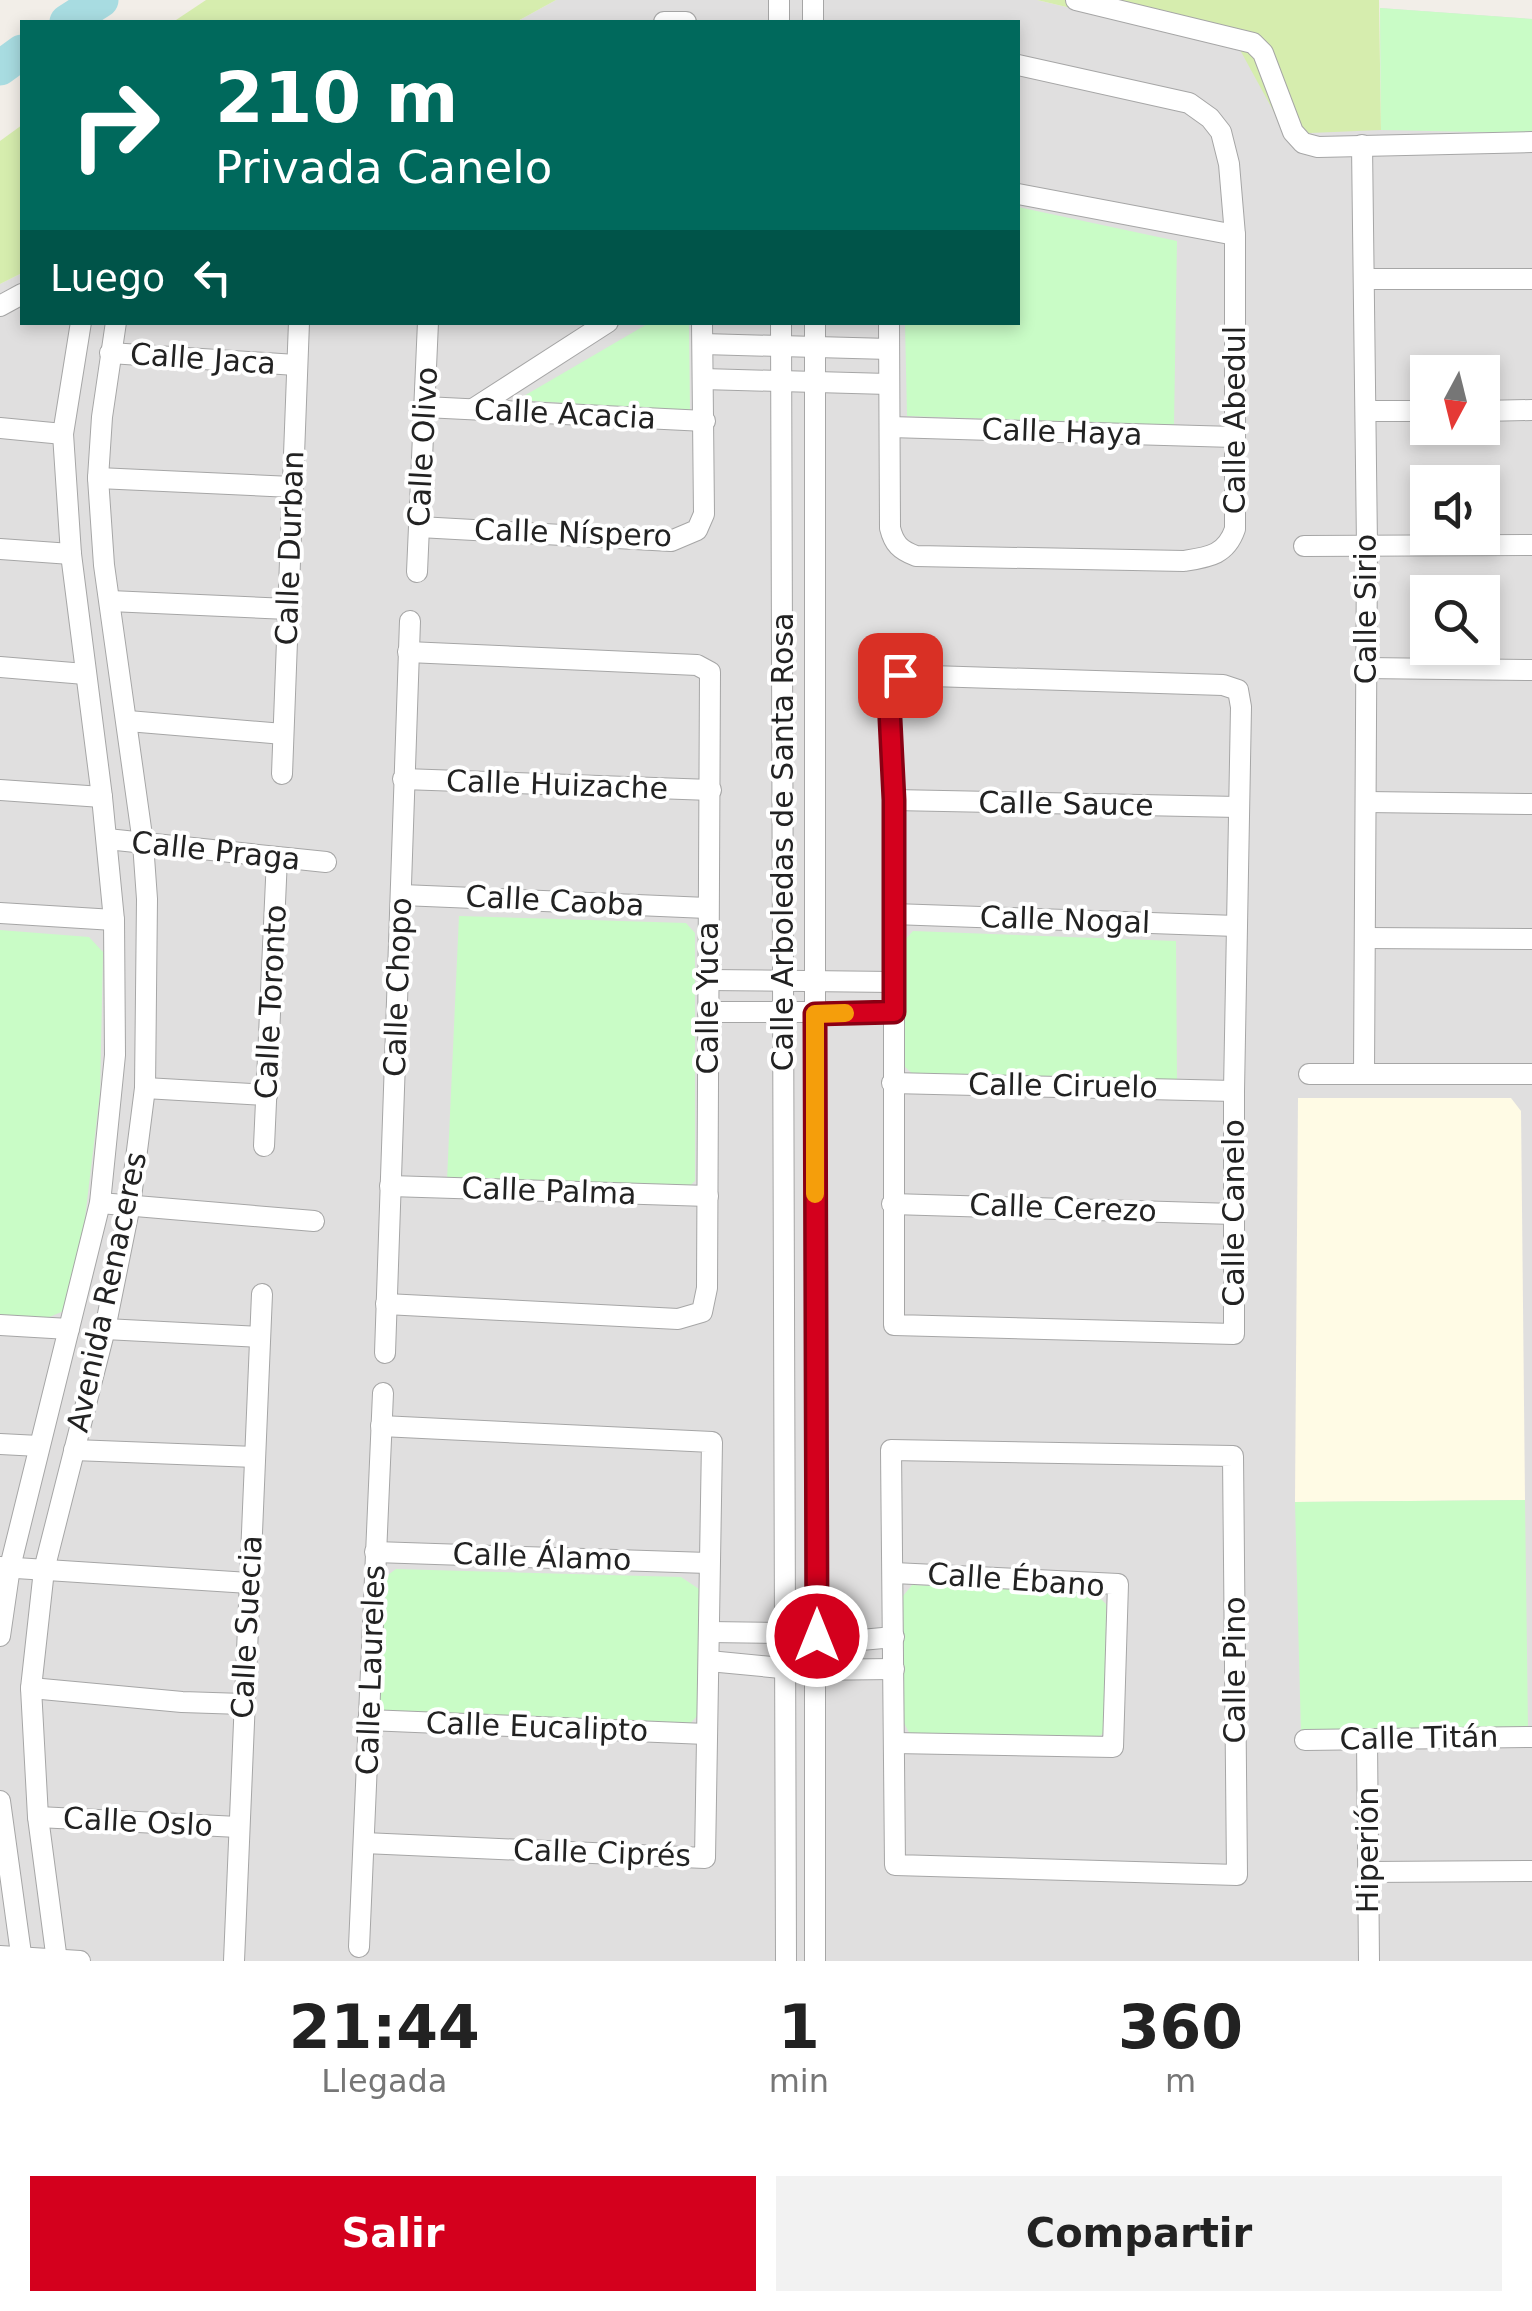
<!DOCTYPE html>
<html lang="es">
<meta charset="utf-8">
<style>
:root{--surface:#fff;--page:#f2f2f2;--text:#222;--muted:#767676;--accent:#d4001d}
body{margin:0;font-family:"DejaVu Sans",sans-serif;background:var(--page);color:var(--text);height:100vh;display:flex;flex-direction:column;font-size:38px;white-space:nowrap}
*{box-sizing:border-box;margin:0}
p{font-size:32px;color:var(--muted)}
.icon{flex:none;width:55px;height:55px;fill:none;stroke:currentColor;stroke-width:2;stroke-linecap:round;stroke-linejoin:round}
.map{position:relative;height:1961px;overflow:hidden}
.panel{display:flex;flex-direction:column;background:var(--surface);flex:1}
.panel>*{flex:none}
.hud{position:absolute;left:20px;top:20px;width:1000px;height:305px;border-radius:0px;box-shadow:0 5px 15px #0003;background:#00695c;color:#fff;overflow:hidden}
.needle{width:65px;rotate:187deg}
.controls{position:absolute;left:1410px;top:355px;display:grid;gap:20px}
.controls a{display:grid;place-items:center;width:90px;height:90px;border-radius:0px;background:var(--surface);box-shadow:0 5px 15px #0003;font-size:50px}
.pin{position:absolute;display:grid;place-items:center;width:85px;height:85px;color:#fff;margin:-42px;border-radius:20px;box-shadow:0 5px 15px #0006}
.me{position:absolute;width:110px;margin:-55px;rotate:0deg;stroke-linejoin:round;filter:drop-shadow(0 0 8px #0008)}
.turn{display:flex;align-items:center;gap:35px;height:210px;padding:0 30px;font-size:45px}
.turn .icon{width:130px;height:130px;stroke-width:2.5}
.turn b{display:block;font-size:70px;line-height:85px}
.then{display:flex;align-items:center;height:95px;padding:0 30px;background:#0003;gap:20px;font-size:38px}
.eta{display:flex;justify-content:space-evenly;align-items:center;height:170px;text-align:center}
.eta b{font-size:60px;font-weight:600;line-height:70px}
.button{display:flex;gap:20px;margin-top:auto;padding:20px 30px}
.button a{flex:1;height:115px;border-radius:0px;background:var(--accent);color:#fff;font-size:40px;font-weight:600;line-height:115px;text-align:center}
.button a+a{background:var(--page);color:var(--text)}
.map>svg:first-child{display:block}
.residential{fill:#e0dfdf;fill-rule:evenodd}
.education{fill:#fffbe5}
.grass{fill:#d6edae}
.park{fill:#c9fcc6}
.lines{fill:none;stroke-linecap:round;stroke-linejoin:round}
.river{stroke:#a8dce1;stroke-width:35}
.street-casing{stroke:#a6a6a6;stroke-width:22}
.street{stroke:#fff;stroke-width:20}
.route-casing{stroke:#8a0013;stroke-width:25}
.route{stroke:#d4001d;stroke-width:18}
.slow{stroke:#f59e0b;stroke-width:18}
.labels{text-anchor:middle;stroke-width:8;stroke-linejoin:round;paint-order:stroke}
.street-label{font-size:30px;fill:#222;stroke:#fff}
</style>
<div class="map">
<svg width="1532" height="1961" viewBox="0 0 1532 1961">
<rect width="100%" height="100%" fill="#f2eee8"/>
<path class="residential" d="M556,0H1037L1239,48L1381,130L1380,8L1532,19V1961H0V284L22,273V322H1018V22H516ZM1428,372H1482V428H1428ZM1428,482H1482V538H1428ZM1428,592H1482V648H1428Z"/>
<polygon class="education" points="1298,1098 1511,1098 1521,1111 1525,1500 1295,1502"/>
<g class="grass">
<polygon points="206,0 556,0 516,22 173,22"/>
<polygon points="1037,0 1379,0 1381,130 1286,134 1239,48"/>
<polygon points="22,125 22,273 0,284 0,141"/>
</g>
<g class="park">
<polygon points="1380,8 1532,19 1532,133 1381,130"/>
<polygon points="1018,207 1177,241 1174,425 907,416 905,323 1018,322"/>
<polygon points="649,323 689,323 690,411 517,400"/>
<polygon points="459,916 686,923 695,933 695,1181 685,1190 447,1180"/>
<polygon points="0,930 89,937 103,952 100,1093 85,1218 66,1310 47,1318 0,1316"/>
<polygon points="913,931 1176,941 1177,1080 915,1076 903,1065 900,945"/>
<polygon points="1525,1500 1528,1727 1301,1734 1295,1502"/>
<polygon points="396,1569 681,1577 699,1589 697,1716 685,1729 388,1720 378,1702 381,1580"/>
<polygon points="912,1585 1094,1592 1106,1604 1105,1731 1093,1743 911,1736 904,1723 903,1596"/>
</g>
<g class="lines">
<g class="river">
<polyline points="67,22 101,0"/>
<polyline points="0,68 22,52"/>
</g>
<g class="street-casing">
<g id="street">
<polyline points="779,0 779,22"/>
<polyline points="813,0 813,22"/>
<polyline points="1076,0 1253,43 1263,53 1293,132 1303,143 1318,147 1532,142"/>
<polyline points="664,22 686,22"/>
<polyline points="1362,145 1367,546 1364,1074"/>
<polyline points="1018,194 1235,235"/>
<polyline points="1365,279 1532,279"/>
<polyline points="0,306 22,294"/>
<polyline points="781,322 786,1961"/>
<path d="M889,322L890,528C894,544 900,550 916,556L1184,561C1209,557 1226,555 1235,529V235L1229,164L1221,132L1210,118L1189,103L1018,65"/>
<polyline points="703,344 889,349"/>
<polyline points="110,353 296,365"/>
<polyline points="703,379 888,384"/>
<polyline points="425,407 705,421"/>
<polyline points="473,409 608,322"/>
<polyline points="1366,411 1428,411"/>
<polyline points="1482,411 1532,410"/>
<polyline points="890,427 1234,437"/>
<polyline points="0,428 63,434"/>
<polyline points="98,478 292,487"/>
<polyline points="419,527 671,541 697,530 704,514 702,322"/>
<polyline points="1304,546 1532,545"/>
<polyline points="0,549 71,554"/>
<polyline points="417,572 428,322"/>
<polyline points="110,601 288,609"/>
<polyline points="0,667 85,674"/>
<polyline points="1366,668 1532,670"/>
<polygon points="900,675 1223,685 1238,690 1241,707 1234,1091 1234,1334 894,1325 894,800 889,699 893,676"/>
<polyline points="128,721 283,734"/>
<polyline points="282,774 299,322"/>
<polyline points="403,779 711,790"/>
<polyline points="0,790 102,797"/>
<polyline points="894,800 1238,807"/>
<polyline points="1366,802 1532,804"/>
<polyline points="107,839 326,862"/>
<polyline points="402,895 707,908"/>
<polyline points="0,913 114,920"/>
<polyline points="893,914 1236,926"/>
<polyline points="1366,938 1532,939"/>
<polyline points="708,980 893,982"/>
<polyline points="708,1012 894,1012"/>
<polyline points="1309,1074 1532,1074"/>
<polyline points="892,1083 1234,1091"/>
<polyline points="145,1088 267,1095"/>
<polyline points="264,1146 277,858"/>
<polyline points="390,1186 708,1196"/>
<polyline points="100,1203 314,1221"/>
<polyline points="892,1204 1234,1214"/>
<polyline points="386,1304 678,1319 702,1312 707,1288 710,672 697,665 408,652"/>
<polyline points="0,1325 69,1329"/>
<polyline points="105,1329 260,1337"/>
<polyline points="385,1353 410,621"/>
<polyline points="0,1444 39,1446"/>
<polyline points="74,1450 255,1457"/>
<polygon points="891,1450 1233,1456 1237,1875 895,1865"/>
<polyline points="375,1552 708,1563"/>
<polyline points="0,1567 249,1583"/>
<polyline points="709,1632 784,1633 850,1641 894,1637"/>
<polyline points="0,1636 10,1567 100,1203 115,1055 114,920 102,797 71,554 63,434 81,322"/>
<polyline points="709,1661 802,1670 894,1669"/>
<polyline points="31,1688 182,1702 243,1704"/>
<polyline points="368,1720 706,1734"/>
<polyline points="1367,1739 1369,1961"/>
<polyline points="1305,1740 1532,1737"/>
<polyline points="894,1743 1113,1747 1118,1584 894,1573"/>
<polyline points="0,1801 22,1961"/>
<polyline points="38,1817 238,1827"/>
<polyline points="364,1843 705,1858 712,1442 381,1426"/>
<polyline points="1368,1872 1532,1871"/>
<polyline points="359,1947 383,1393"/>
<polyline points="0,1956 80,1961"/>
<polyline points="57,1961 38,1817 31,1688 44,1570 105,1329 130,1205 145,1088 147,899 143,843 104,565 98,478 102,417 116,322"/>
<polyline points="234,1961 262,1294"/>
<polyline points="815,1961 815,322"/>
</g>
</g>
<use href="#street" class="street"/>
</g>
<g class="lines">
<g class="route-casing">
<polyline id="route" points="817,1636 815,1014 894,1012 894,800 889,699 893,676 900,675"/>
</g>
<use href="#route" class="route"/>
<polyline class="slow" points="815,1194 815,1014 845,1013"/>
</g>
<g class="labels">
<g class="street-label">
<text transform="translate(203 359) rotate(4)" y="10">Calle Jaca</text>
<text transform="translate(565 414) rotate(3)" y="10">Calle Acacia</text>
<text transform="translate(1235 420) rotate(-90)" y="10">Calle Abedul</text>
<text transform="translate(1062 432) rotate(2)" y="10">Calle Haya</text>
<text transform="translate(423 447) rotate(-87)" y="10">Calle Olivo</text>
<text transform="translate(573 533) rotate(2)" y="10">Calle Níspero</text>
<text transform="translate(290 548) rotate(-88)" y="10">Calle Durban</text>
<text transform="translate(1366 609) rotate(-90)" y="10">Calle Sirio</text>
<text transform="translate(557 785) rotate(2)" y="10">Calle Huizache</text>
<text transform="translate(1066 804) rotate(1)" y="10">Calle Sauce</text>
<text transform="translate(783 842) rotate(-90)" y="10">Calle Arboledas de Santa Rosa</text>
<text transform="translate(216 851) rotate(6)" y="10">Calle Praga</text>
<text transform="translate(555 901) rotate(3)" y="10">Calle Caoba</text>
<text transform="translate(1065 920) rotate(2)" y="10">Calle Nogal</text>
<text transform="translate(398 987) rotate(-88)" y="10">Calle Chopo</text>
<text transform="translate(708 998) rotate(-90)" y="10">Calle Yuca</text>
<text transform="translate(271 1002) rotate(-87)" y="10">Calle Toronto</text>
<text transform="translate(1063 1086) rotate(1)" y="10">Calle Ciruelo</text>
<text transform="translate(549 1191) rotate(2)" y="10">Calle Palma</text>
<text transform="translate(1063 1208) rotate(2)" y="10">Calle Cerezo</text>
<text transform="translate(1234 1213) rotate(-90)" y="10">Calle Canelo</text>
<text transform="translate(107 1292) rotate(-78)" y="10">Avenida Renaceres</text>
<text transform="translate(542 1557) rotate(2)" y="10">Calle Álamo</text>
<text transform="translate(1016 1580) rotate(4)" y="10">Calle Ébano</text>
<text transform="translate(247 1627) rotate(-87)" y="10">Calle Suecia</text>
<text transform="translate(371 1670) rotate(-88)" y="10">Calle Laureles</text>
<text transform="translate(1235 1670) rotate(-90)" y="10">Calle Pino</text>
<text transform="translate(537 1727) rotate(2)" y="10">Calle Eucalipto</text>
<text transform="translate(1419 1738) rotate(-1)" y="10">Calle Titán</text>
<text transform="translate(138 1822) rotate(3)" y="10">Calle Oslo</text>
<text transform="translate(1368 1850) rotate(-90)" y="10">Hiperión</text>
<text transform="translate(602 1853) rotate(2)" y="10">Calle Ciprés</text>
</g>
</g>
</svg>
<div class="controls">
<a><svg class="needle" viewBox="-14 -14 28 28"><path d="M0-13l5 13h-10z" fill="#e53935"/><path d="M0 13l5-13h-10z" fill="#767676"/></svg></a>
<a><svg class="icon" aria-label="sound" viewBox="0 0 24 24"><path d="M4 9h4l5-4v14l-5-4H4zM17 9q2 3 0 6"/></svg></a>
<a><svg class="icon" aria-label="search" viewBox="0 0 24 24"><circle cx="10" cy="10" r="6"/><path d="M15 15l6 6"/></svg></a>
</div>
<div class="pin" style="left:900px;top:675px;background:#d93025"><svg class="icon" aria-label="arrive" viewBox="0 0 24 24"><path d="M6 21V4h12l-3 4 3 4H6"/></svg></div>
<svg class="me" style="left:817px;top:1636px" viewBox="-20 -20 40 40"><circle r="17" fill="#d4001d" stroke="#fff" stroke-width="3"/><path d="M0-11L8 9 0 5-8 9z" fill="#fff"/></svg>
<div class="hud">
<div class="turn"><svg class="icon" aria-label="right" viewBox="0 0 24 24"><path d="M7 20v-9h11M14 6l5 5-5 5"/></svg><div><b>210 m</b>Privada Canelo</div></div>
<div class="then">Luego<svg class="icon" aria-label="left" viewBox="0 0 24 24"><path d="M17 20v-9H6M10 6l-5 5 5 5"/></svg></div>
</div>
</div>
<section class="panel">
<div class="eta">
<div><b>21:44</b><p>Llegada</p></div>
<div><b>1</b><p>min</p></div>
<div><b>360</b><p>m</p></div>
</div>
<div class="button"><a>Salir</a><a>Compartir</a></div>
</section>
